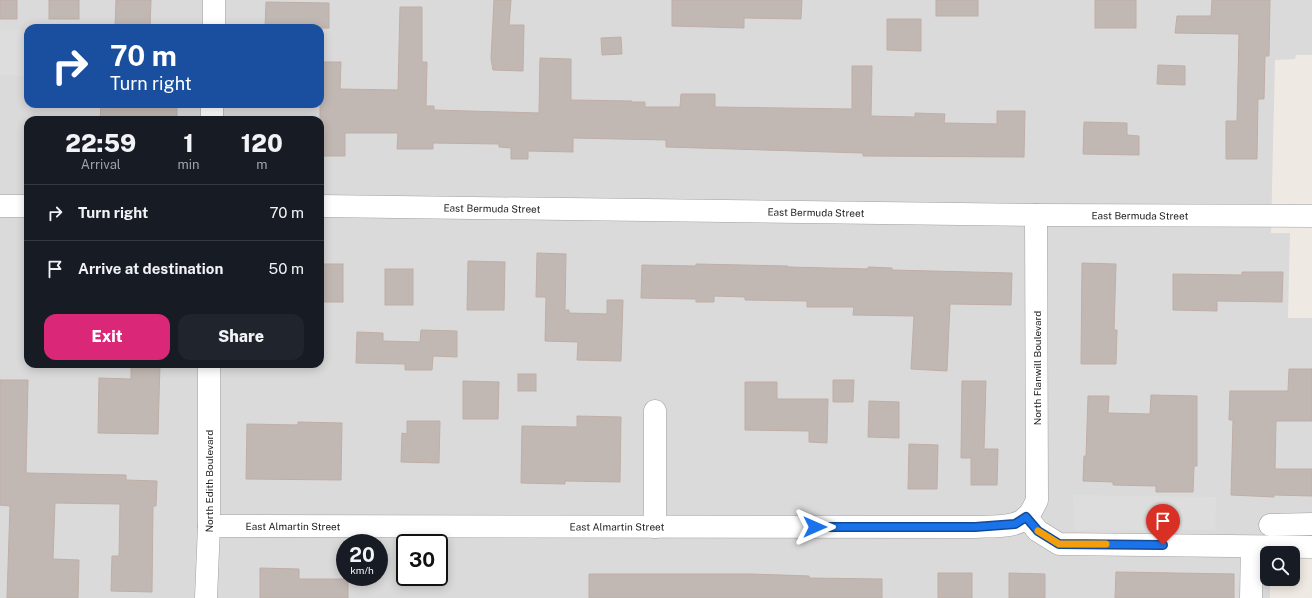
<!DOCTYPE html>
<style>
:root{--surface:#171b24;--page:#20242c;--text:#f1f3f6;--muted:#9ea1a6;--line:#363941;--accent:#db2777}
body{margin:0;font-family:"Public Sans",sans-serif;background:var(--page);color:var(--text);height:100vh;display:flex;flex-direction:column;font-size:15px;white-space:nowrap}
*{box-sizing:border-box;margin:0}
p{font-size:13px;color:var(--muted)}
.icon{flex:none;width:22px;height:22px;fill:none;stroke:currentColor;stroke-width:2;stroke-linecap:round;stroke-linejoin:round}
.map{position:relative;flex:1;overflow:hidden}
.drawer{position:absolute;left:24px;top:116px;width:300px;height:252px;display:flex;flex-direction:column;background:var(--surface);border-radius:12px;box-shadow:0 2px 10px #0003}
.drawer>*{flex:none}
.hud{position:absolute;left:24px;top:24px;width:300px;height:84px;border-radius:12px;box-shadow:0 2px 10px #0003;background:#1a4fa0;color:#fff;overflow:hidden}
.tools{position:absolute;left:1260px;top:546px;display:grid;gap:8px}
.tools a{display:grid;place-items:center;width:40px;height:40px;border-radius:8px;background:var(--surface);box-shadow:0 2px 10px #0003;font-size:20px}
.speed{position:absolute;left:336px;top:534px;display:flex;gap:8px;font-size:20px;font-weight:700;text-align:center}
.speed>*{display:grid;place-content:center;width:52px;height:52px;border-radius:50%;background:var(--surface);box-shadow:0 2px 10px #0003;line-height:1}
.speed small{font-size:10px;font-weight:400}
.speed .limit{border:2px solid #111;border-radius:6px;background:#fff;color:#111}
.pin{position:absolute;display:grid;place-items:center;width:34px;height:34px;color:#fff;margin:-41px -17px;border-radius:50% 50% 50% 0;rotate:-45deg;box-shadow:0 0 4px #0007}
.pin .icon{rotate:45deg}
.me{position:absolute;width:44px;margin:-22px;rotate:90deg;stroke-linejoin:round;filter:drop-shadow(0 0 3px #0008)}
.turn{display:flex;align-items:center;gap:14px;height:84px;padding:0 20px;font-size:18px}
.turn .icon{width:52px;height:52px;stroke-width:2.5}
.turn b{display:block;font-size:28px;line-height:34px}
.eta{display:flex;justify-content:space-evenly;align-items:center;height:68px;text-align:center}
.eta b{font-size:24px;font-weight:800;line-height:28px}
.button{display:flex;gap:8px;margin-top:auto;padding:8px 20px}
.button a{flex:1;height:46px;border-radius:12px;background:var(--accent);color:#fff;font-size:16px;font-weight:800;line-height:46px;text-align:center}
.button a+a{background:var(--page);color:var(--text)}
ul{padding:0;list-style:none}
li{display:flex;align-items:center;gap:12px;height:56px;padding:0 20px;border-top:1px solid var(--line)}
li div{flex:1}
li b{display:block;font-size:15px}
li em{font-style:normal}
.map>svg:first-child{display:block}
.residential{fill:#dbdada;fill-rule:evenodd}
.parking{fill:#ddd}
.building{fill:#c2b8b3;stroke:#bfaea6}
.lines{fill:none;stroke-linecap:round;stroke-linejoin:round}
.minor-casing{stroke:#a1a1a1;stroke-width:23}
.minor{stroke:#fff;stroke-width:22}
.route-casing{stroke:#114b97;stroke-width:10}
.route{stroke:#1a73e8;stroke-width:7}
.slow{stroke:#f59e0b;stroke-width:7}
.labels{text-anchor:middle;stroke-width:4;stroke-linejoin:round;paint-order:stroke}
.street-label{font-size:10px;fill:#1d1d1d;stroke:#fff}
</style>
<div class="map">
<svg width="1312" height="598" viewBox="0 0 1312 598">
<rect width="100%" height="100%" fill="#eee9e3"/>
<path class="residential" d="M0,0H1312V55H1296L1295,59L1275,60L1271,233H1290L1288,318H1312V557L1267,553V579H1270V598H0ZM28,28H320V104H28ZM28,120H320V364H28ZM345,543H379V577H345ZM405,543H439V577H405Z"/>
<g class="parking">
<polygon points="0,29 28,30 28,76 0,75"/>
<polygon points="1073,495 1216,497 1215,530 1075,530"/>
</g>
<g class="building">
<rect x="0" y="0" width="17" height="19"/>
<rect x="49" y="0" width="30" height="19"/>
<polygon points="116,0 151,0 150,28 115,28"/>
<polygon points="494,0 511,0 509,25 524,25 523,71 493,70 491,59"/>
<polygon points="672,0 802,0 801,19 744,18 744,28 672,26"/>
<rect x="936" y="0" width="42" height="16"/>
<rect x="1095" y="0" width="41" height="28"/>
<polygon points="1212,0 1270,0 1269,56 1265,56 1264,99 1258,99 1257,159 1226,159 1226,121 1237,121 1239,34 1175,33 1177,16 1211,16"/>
<polygon points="266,2 329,3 329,28 265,28"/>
<polygon points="400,7 422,7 422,62 427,62 426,106 434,106 434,110 539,113 540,58 571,59 571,100 632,101 632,102 645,102 645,107 680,107 681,94 715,94 715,107 852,109 852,66 872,66 871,116 915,117 915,113 945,114 944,123 997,124 997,111 1025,111 1024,157 863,156 863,153 666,147 666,140 573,138 573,152 528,151 528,159 511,159 511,148 499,147 499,144 433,143 433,149 397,149 398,133 345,133 345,156 320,156 320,62 341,62 340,89 398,90"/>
<polygon points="887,19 921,19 921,51 887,50"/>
<polygon points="621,37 622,54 602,55 601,38"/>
<polygon points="1158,65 1185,66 1185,85 1157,84"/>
<polygon points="101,104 177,104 177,120 100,120"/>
<polygon points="1084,122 1127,123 1127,135 1139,136 1139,155 1083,154"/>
<polygon points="537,253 566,254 565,310 569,310 569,313 607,314 607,300 623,300 621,361 577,360 578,342 545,341 546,297 536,297"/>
<polygon points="468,261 505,262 504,310 467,310"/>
<polygon points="1082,263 1116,264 1114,330 1117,330 1116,364 1081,364"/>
<rect x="320" y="264" width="23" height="38"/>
<polygon points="696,264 788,266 788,267 868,269 868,267 892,268 892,270 1012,273 1011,305 950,304 947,371 911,369 914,316 853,315 854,307 807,307 807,301 745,300 745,297 714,296 714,302 696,302 696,299 641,298 642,265 696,266"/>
<rect x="385" y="269" width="28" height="36"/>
<polygon points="1242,272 1283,272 1282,302 1217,301 1217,311 1173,310 1173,274 1242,275"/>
<polygon points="421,330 457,331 457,357 433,356 432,370 405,370 405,364 356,363 357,332 383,333 383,341 420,342"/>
<polygon points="131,364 160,364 158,434 98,433 99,378 131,379"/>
<polygon points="1289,369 1312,369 1312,421 1276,421 1275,469 1312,469 1312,496 1274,495 1274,497 1231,495 1233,420 1229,420 1230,391 1288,391"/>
<rect x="518" y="374" width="18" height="17"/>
<polygon points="0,380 28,380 26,473 126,475 126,480 157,481 156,506 153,506 152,592 111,591 112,556 119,556 120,504 55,503 53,559 79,560 78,598 7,598 10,506 0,505"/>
<polygon points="833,380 854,380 853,402 833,402"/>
<polygon points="463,381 499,382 498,419 463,419"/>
<polygon points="962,381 986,381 984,449 998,449 997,485 971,485 971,458 961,458"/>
<polygon points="745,382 777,382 777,399 828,399 827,443 809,442 809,431 745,430"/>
<polygon points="1151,395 1197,396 1197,466 1194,466 1193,492 1156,492 1156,486 1113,485 1113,482 1083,481 1084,456 1086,456 1088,396 1109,396 1108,413 1150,414"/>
<polygon points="869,401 899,402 899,438 868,437"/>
<polygon points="577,416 621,417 620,482 565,481 565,484 521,483 522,426 577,427"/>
<polygon points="407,421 440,421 439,463 401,462 402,433 407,434"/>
<polygon points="298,422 342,423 341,480 246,479 247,424 298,425"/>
<polygon points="909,444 938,445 937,489 908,489"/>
<polygon points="260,568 299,569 299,579 348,579 348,598 260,598"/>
<polygon points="1116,572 1234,574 1234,598 1115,598"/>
<rect x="938" y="573" width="34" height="25"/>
<polygon points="1009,573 1045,574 1045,598 1009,598"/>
<polygon points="589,574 752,574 809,576 809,578 882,579 882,598 589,598"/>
</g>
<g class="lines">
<g class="minor-casing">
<g id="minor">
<polyline points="214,28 214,0"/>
<polyline points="212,120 212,104"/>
<polyline points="0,206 28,206"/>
<path id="s1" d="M320,206L1036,215L1312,216"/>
<polyline points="655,411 655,527"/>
<polyline points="1026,517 1038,531 1059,544 1312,547"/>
<polyline points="1270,525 1312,524"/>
<path id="s2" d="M209,526L975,527C990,526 1012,528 1025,519C1031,514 1034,506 1037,500L1036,215"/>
<path id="s3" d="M206,598L209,526V364"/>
<polyline points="1251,598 1252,547"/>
</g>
</g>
<use href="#minor" class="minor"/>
</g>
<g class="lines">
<g class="route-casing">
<polyline id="route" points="815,527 975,527 1015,524 1026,517 1038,531 1059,544 1163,545"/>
</g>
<use href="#route" class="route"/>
<polyline class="slow" points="1038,531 1059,544 1106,544"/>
</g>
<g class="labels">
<g class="street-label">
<text dy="4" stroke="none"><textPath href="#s1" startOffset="172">East Bermuda Street</textPath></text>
<text dy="4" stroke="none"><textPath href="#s1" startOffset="496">East Bermuda Street</textPath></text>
<text dy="4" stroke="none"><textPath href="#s1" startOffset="820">East Bermuda Street</textPath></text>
<text transform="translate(1037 368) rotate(-90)" y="4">North Flanwill Boulevard</text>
<text dy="4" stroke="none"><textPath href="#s3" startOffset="117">North Edith Boulevard</textPath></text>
<text dy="4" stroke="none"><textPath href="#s2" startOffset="84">East Almartin Street</textPath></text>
<text dy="4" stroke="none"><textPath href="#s2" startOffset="408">East Almartin Street</textPath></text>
</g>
</g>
</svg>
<div class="tools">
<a><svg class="icon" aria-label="search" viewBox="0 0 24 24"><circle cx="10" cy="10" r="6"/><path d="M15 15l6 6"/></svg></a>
</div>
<div class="speed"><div>20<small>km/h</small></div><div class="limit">30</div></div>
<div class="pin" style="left:1163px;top:545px;background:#d93025"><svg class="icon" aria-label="arrive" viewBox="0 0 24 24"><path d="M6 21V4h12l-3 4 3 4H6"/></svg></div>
<svg class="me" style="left:815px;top:527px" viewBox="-20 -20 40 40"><path d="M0-17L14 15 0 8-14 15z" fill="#1a73e8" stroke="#fff" stroke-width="4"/></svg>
<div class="hud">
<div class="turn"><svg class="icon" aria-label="right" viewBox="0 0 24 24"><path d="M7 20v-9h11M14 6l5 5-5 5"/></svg><div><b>70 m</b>Turn right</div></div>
</div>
<section class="drawer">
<div class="eta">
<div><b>22:59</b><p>Arrival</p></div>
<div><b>1</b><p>min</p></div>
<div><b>120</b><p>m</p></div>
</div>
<ul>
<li><svg class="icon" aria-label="right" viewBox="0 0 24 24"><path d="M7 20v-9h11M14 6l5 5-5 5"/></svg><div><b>Turn right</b></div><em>70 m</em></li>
<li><svg class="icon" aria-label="arrive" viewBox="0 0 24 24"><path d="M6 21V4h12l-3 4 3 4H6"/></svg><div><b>Arrive at destination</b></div><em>50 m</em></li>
</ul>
<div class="button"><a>Exit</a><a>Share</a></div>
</section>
</div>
